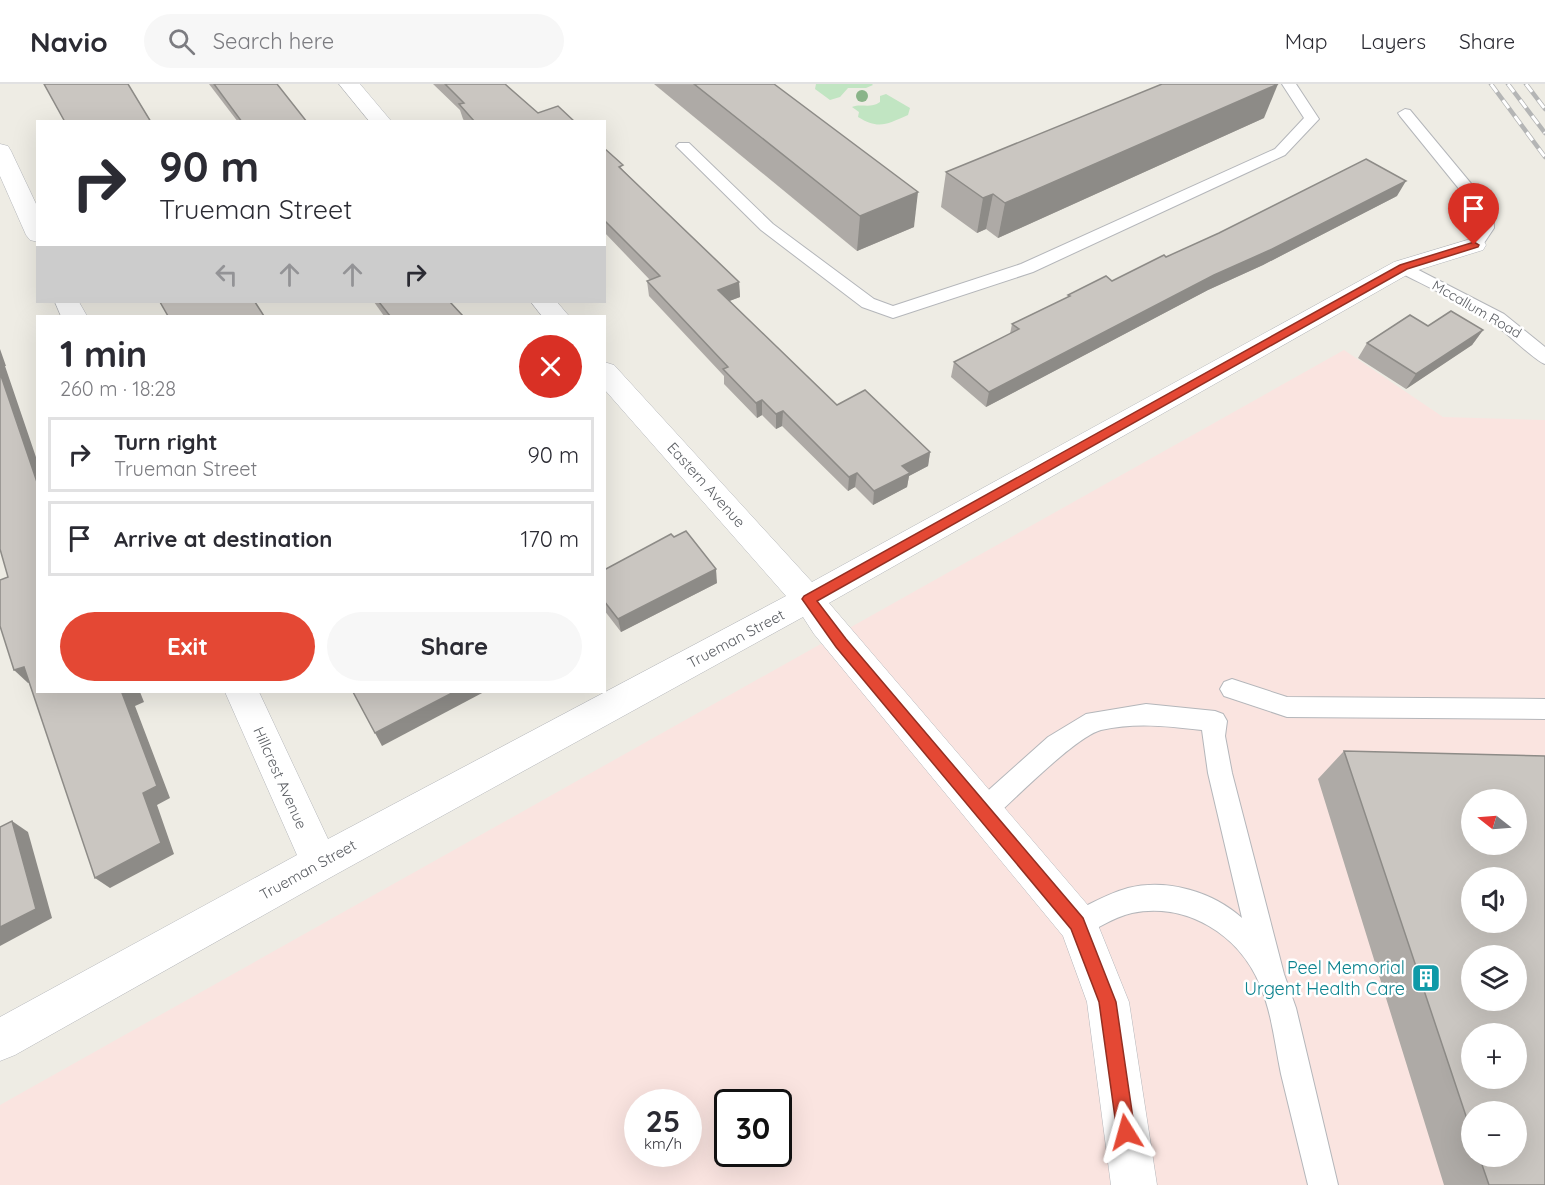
<!DOCTYPE html>
<meta charset="utf-8">
<style>
:root{--surface:#fff;--page:#f7f7f7;--text:#2b2b33;--muted:#7c7c81;--line:#e1e1e2;--accent:#e44834}
body{margin:0;font-family:Quicksand,sans-serif;background:var(--page);color:var(--text);height:100vh;display:flex;flex-direction:column;font-size:22px;white-space:nowrap}
*{box-sizing:border-box;margin:0}
p{font-size:20px;color:var(--muted)}
.icon{flex:none;width:33px;height:33px;fill:none;stroke:currentColor;stroke-width:2;stroke-linecap:round;stroke-linejoin:round}
.map{position:relative;flex:1;overflow:hidden}
.drawer{position:absolute;left:36px;top:231px;width:570px;height:378px;display:flex;flex-direction:column;background:var(--surface);border-radius:0px;box-shadow:0 6px 24px #0002}
.drawer>*{flex:none}
.guide{position:absolute;left:36px;top:36px;width:570px;height:183px;border-radius:0px;box-shadow:0 6px 24px #0002;background:#fff;color:var(--text);overflow:hidden}
.needle{width:39px;rotate:287deg}
.buttons{position:absolute;left:1461px;top:705px;display:grid;gap:12px}
.buttons a{display:grid;place-items:center;width:66px;height:66px;border-radius:50%;background:var(--surface);box-shadow:0 6px 24px #0002;font-size:30px}
.speed{position:absolute;left:624px;top:1005px;display:flex;gap:12px;font-size:30px;font-weight:700;text-align:center}
.speed>*{display:grid;place-content:center;width:78px;height:78px;border-radius:50%;background:var(--surface);box-shadow:0 6px 24px #0002;line-height:1}
.speed small{font-size:15px;font-weight:400}
.speed .limit{border:3px solid #111;border-radius:9px;background:#fff;color:#111}
.pin{position:absolute;display:grid;place-items:center;width:51px;height:51px;color:#fff;margin:-62px -26px;border-radius:50% 50% 50% 0;rotate:-45deg;box-shadow:0 0 6px #0007}
.pin .icon{rotate:45deg}
.me{position:absolute;width:66px;margin:-33px;rotate:352deg;stroke-linejoin:round;filter:drop-shadow(0 0 4px #0008)}
.turn{display:flex;align-items:center;gap:21px;height:126px;padding:0 24px;font-size:27px}
.turn .icon{width:78px;height:78px;stroke-width:2.5}
.turn b{display:block;font-size:42px;line-height:51px}
.lanes{display:flex;align-items:center;height:57px;padding:0 24px;background:#0003;justify-content:center;gap:30px;direction:ltr}
.lanes .off{opacity:.35}
.round{display:grid;place-items:center;flex:none;width:63px;height:63px;border-radius:32px;background:var(--page)}
.overview{display:flex;align-items:center;justify-content:space-between;height:102px;padding:0 24px}
h1{font-size:36px;font-weight:700;line-height:45px}
.primary-button{display:flex;gap:12px;margin-top:auto;padding:12px 24px}
.primary-button a{flex:1;height:69px;border-radius:36px;background:var(--accent);color:#fff;font-size:24px;font-weight:700;line-height:69px;text-align:center}
.primary-button a+a{background:var(--page);color:var(--text)}
ul{padding:0;list-style:none}
li{display:flex;align-items:center;gap:18px;height:75px;margin:0 12px 9px;padding:0 12px;border:3px solid var(--line);border-radius:0px}
li div{flex:1}
li b{display:block;font-size:22px}
li em{font-style:normal}
header{display:flex;align-items:center;gap:36px;box-sizing:border-box;height:84px;padding:0 30px;background:var(--surface);border-bottom:2px solid var(--line)}
header strong{font-size:28px}
nav{display:flex;gap:33px;margin-inline-start:auto;font-size:21px}
.search{width:420px;height:54px;background:var(--page);display:flex;align-items:center;gap:15px;box-sizing:border-box;padding:0 21px;border-radius:33px;color:var(--muted);font-size:22px}
.map>svg:first-child{display:block}
.medical{fill:#fae4e0;fill-rule:evenodd}
.green{fill:#c1e5c2}
.lines{fill:none;stroke-linecap:round;stroke-linejoin:round}
.service-casing{stroke:#b4b6ba;stroke-width:2}
.minor-casing{stroke:#b4b6ba;stroke-width:1}
.service{fill:#fff;fill-rule:evenodd}
.minor{fill:#fff;fill-rule:evenodd}
.rail-casing{stroke:#b4b5b5;stroke-width:4.5}
.rail{stroke:#fff;stroke-width:3;stroke-dasharray:10;stroke-linecap:butt}
.tree{fill:#8ab489}
.wall{fill:#aeaaa6;fill-rule:evenodd}
.shaded-wall{fill:#8d8b87}
.building{fill:#cac6c1;stroke:#8d8b87;stroke-width:1.5;fill-rule:evenodd}
.route{fill:#e44834;stroke:#942f22;stroke-width:1.5}
.labels{text-anchor:middle;stroke-width:5;stroke-linejoin:round;paint-order:stroke}
.far-street-label{font-size:14px;fill:#5c5f64;stroke:#fff}
.street-label{font-size:15px;fill:#5c5f64;stroke:#fff}
.near-culture-label{font-size:18px;fill:#0d838f;stroke:#fff;text-anchor:end}
</style>
<header>
<strong>Navio</strong>
<div class="search"><svg class="icon" aria-label="search" viewBox="0 0 24 24"><circle cx="10" cy="10" r="6"/><path d="M15 15l6 6"/></svg>Search here</div>
<nav><a>Map</a><a>Layers</a><a>Share</a></nav>
</header>
<div class="map">
<svg width="1545" height="1101" viewBox="0 0 1545 1101">
<rect width="100%" height="100%" fill="#eeece4"/>
<path class="medical" d="M1344,266L1443,333L1545,336V1101H0V1021ZM1472,716H1516V760H1472ZM1472,794H1516V838H1472ZM1472,872H1516V916H1472ZM1472,950H1516V994H1472ZM638,1018H688V1070H638ZM728,1018H778V1070H728ZM1472,1028H1516V1072H1472Z"/>
<g class="green">
<polygon points="816,0 872,0 873,1 866,4 848,4 840,13 830,16 815,5"/>
<path d="M886,10L910,24L908,31C887,40 879,46 858,33L859,28L852,23C861,19 870,25 880,18V12Z"/>
</g>
<g class="lines">
<g class="service-casing">
<g id="service">
<polygon points="1282,0 1296,0 1319,35 1285,71 1033,188 893,234 862,223 761,146 676,62 679,59 689,59 773,140 874,215 893,222 1021,180 1275,65 1304,34"/>
<polygon points="1405,25 1410,26 1493,126 1494,144 1480,165 1468,165 1466,161 1478,144 1477,127 1400,32 1398,29"/>
<path d="M1403,178L1504,230L1545,263V280C1535,277 1504,246 1491,238C1461,218 1428,203 1397,187L1395,183L1397,179Z"/>
<polygon points="1232,595 1287,613 1545,615 1545,635 1287,633 1224,612 1220,605 1224,598"/>
<path d="M1146,620L1215,627L1223,630L1227,637L1225,652L1232,689L1284,890L1296,924L1338,1101H1308C1299,1064 1290,1027 1281,990C1275,961 1272,929 1260,901C1239,850 1186,818 1132,829C1113,833 1096,846 1078,853L1068,849L1065,840L1068,831C1088,821 1107,810 1128,804C1167,794 1213,808 1242,834L1208,689L1202,646C1168,642 1135,638 1101,646C1075,653 1014,716 991,736L982,740L973,736L969,728L973,720L1048,653L1086,630Z"/>
</g>
</g>
<g class="minor-casing">
<g id="minor">
<polygon points="339,0 360,0 392,38 370,38"/>
<polygon points="0,60 8,62 11,67 38,124 38,158 30,156 26,151 0,92"/>
<polygon points="1474,154 1483,156 1486,161 1483,166 1412,188 829,519 1092,826 1129,918 1157,1101 1111,1101 1087,918 1063,852 814,550 803,533 333,792 15,971 0,977 0,933 297,771 225,608 259,608 328,755 786,512 604,305 604,278 614,281 812,498 1394,178"/>
<polygon points="55,218 79,218 87,232 61,232"/>
<polygon points="531,218 557,218 569,232 542,232"/>
</g>
</g>
<use href="#service" class="service"/>
<use href="#minor" class="minor"/>
<g class="rail-casing">
<g id="rail">
<polyline points="1491,0 1545,73"/>
<polyline points="1508,0 1545,49"/>
<polyline points="1526,0 1545,25"/>
</g>
</g>
<use href="#rail" class="rail"/>
</g>
<circle class="tree" cx="862" cy="12" r="6"/>
<g class="wall">
<polygon points="209,0 277,0 307,38 238,38"/>
<polygon points="433,0 505,0 538,29 575,38 465,38 463,35 460,26"/>
<polygon points="654,0 774,0 914,143 857,167"/>
<polygon points="1264,34 998,154 986,145 977,149 941,123 946,88"/>
<polygon points="604,64 624,87 739,198 740,213 729,217 837,321 930,368 928,382 909,392 907,403 873,421 855,403 848,407 782,342 776,345 762,331 757,334 724,300 724,292 649,212 647,197 650,196 604,148"/>
<polygon points="1397,112 1263,181 1208,206 986,323 951,293 954,278 1010,250 1012,240 1068,213 1068,211 1112,197 1166,173"/>
<polygon points="374,218 450,218 463,232 384,232"/>
<polygon points="1428,242 1483,246 1472,261 1406,305 1358,274 1367,259"/>
<polygon points="604,486 717,499 621,548 604,526"/>
<path d="M1344,667L1545,1101H1444L1318,695ZM1472,1028L1516,1072H1472Z"/>
</g>
<g class="shaded-wall">
<polygon points="1278,0 1264,34 998,154 1005,119"/>
<polygon points="1406,97 1397,112 1263,181 1208,206 986,323 989,308 1214,191"/>
<polygon points="918,108 914,143 857,167 860,132"/>
<polygon points="993,110 986,145 977,149 983,114"/>
<polygon points="739,198 740,213 719,221 718,206"/>
<polygon points="1483,246 1472,261 1406,305 1416,290"/>
<polygon points="0,265 6,282 5,282 38,379 38,401 0,289"/>
<polygon points="762,316 762,331 757,334 756,319"/>
<polygon points="783,327 782,342 776,345 776,330"/>
<polygon points="930,368 928,382 909,392 907,403 873,421 874,407 902,382"/>
<polygon points="857,389 855,403 848,407 849,393"/>
<polygon points="716,485 717,499 621,548 618,535"/>
<polygon points="24,583 38,596 28,599 14,586"/>
<polygon points="125,608 140,608 144,618 135,622 170,714 157,721 174,770 110,804 95,794 143,709 122,609"/>
<polygon points="454,608 484,608 382,662 375,649"/>
<polygon points="12,737 28,748 52,834 0,862 0,843"/>
</g>
<g class="building">
<polygon points="44,0 128,0 151,38 65,38"/>
<polygon points="214,0 277,0 307,38 242,38"/>
<polygon points="445,0 505,0 538,29 558,22 575,38 475,38 459,20 464,19"/>
<polygon points="694,0 774,0 918,108 860,132"/>
<polygon points="1162,0 1278,0 1005,119 993,110 983,114 946,88"/>
<polygon points="604,64 623,81 619,83 739,198 718,206 837,321 865,306 930,368 902,382 910,389 874,407 857,389 849,393 783,327 776,330 762,316 756,319 723,285 728,283 647,197 660,192 604,136"/>
<polygon points="1366,75 1406,97 1270,166 1214,191 989,308 954,278 1019,245 1012,240 1070,212 1068,211 1106,192 1112,197 1164,171 1166,173 1219,149"/>
<polygon points="160,218 255,218 264,232 168,232"/>
<polygon points="379,218 450,218 463,232 390,232"/>
<polygon points="1451,227 1483,246 1416,290 1367,259 1410,231 1428,242"/>
<polygon points="0,289 38,401 38,608 125,608 122,609 157,702 143,709 161,759 95,794 24,583 14,586 0,542 0,496 8,493 0,465"/>
<polygon points="686,447 716,485 618,535 604,517 604,486 671,450 674,453"/>
<polygon points="353,608 454,608 375,649"/>
<path d="M1344,667L1545,672V1101H1489L1479,1072H1516V1028H1472V1050ZM1472,716H1516V760H1472ZM1472,794H1516V838H1472ZM1472,872H1516V916H1472ZM1472,950H1516V994H1472Z"/>
<polygon points="12,737 36,825 0,843 0,743"/>
</g>
<polygon class="route" points="1474,158 1479,161 1478,163 1407,185 817,517 846,555 1083,834 1116,918 1135,1048 1133,1055 1126,1057 1120,1055 1117,1048 1099,918 1071,845 836,563 802,515 804,512 1400,181"/>
<defs>
<g id="building-square" transform="scale(1.5)"><rect x="-9" y="-9" width="18" height="18" rx="4" fill="#0f9aa8" stroke="#fff"/><path d="M-4-6H4V6H1V3H-1V6H-4ZM-2.5-4.3h1.7v1.8h-1.7ZM.8-4.3h1.7v1.8H.8ZM-2.5-1h1.7V.8h-1.7ZM.8-1h1.7V.8H.8Z" fill="#fff"/></g>
</defs>
<g fill-rule="evenodd">
<use href="#building-square" x="1426" y="894"/>
</g>
<g class="labels">
<g class="far-street-label">
<text transform="translate(1477 225) rotate(30)" y="5">Mccallum Road</text>
</g>
<g class="street-label">
<text transform="translate(706 401) rotate(48)" y="5">Eastern Avenue</text>
<text transform="translate(736 555) rotate(-28)" y="5">Trueman Street</text>
<text transform="translate(280 694) rotate(66)" y="5">Hillcrest Avenue</text>
<text transform="translate(308 786) rotate(-29)" y="5">Trueman Street</text>
</g>
<g class="near-culture-label">
<text x="1405" y="890">Peel Memorial<tspan x="1405" dy="21">Urgent Health Care</tspan></text>
</g>
</g>
</svg>
<div class="buttons">
<a><svg class="needle" viewBox="-14 -14 28 28"><path d="M0-13l5 13h-10z" fill="#e53935"/><path d="M0 13l5-13h-10z" fill="#7c7c81"/></svg></a>
<a><svg class="icon" aria-label="sound" viewBox="0 0 24 24"><path d="M4 9h4l5-4v14l-5-4H4zM17 9q2 3 0 6"/></svg></a>
<a><svg class="icon" aria-label="layers" viewBox="0 0 24 24"><path d="M12 4l9 5-9 5-9-5zM3 14l9 5 9-5"/></svg></a>
<a>+</a>
<a>−</a>
</div>
<div class="speed"><div>25<small>km/h</small></div><div class="limit">30</div></div>
<div class="pin" style="left:1474px;top:161px;background:#d93025"><svg class="icon" aria-label="arrive" viewBox="0 0 24 24"><path d="M6 21V4h12l-3 4 3 4H6"/></svg></div>
<svg class="me" style="left:1126px;top:1048px" viewBox="-20 -20 40 40"><path d="M0-17L14 15 0 8-14 15z" fill="#e44834" stroke="#fff" stroke-width="4"/></svg>
<div class="guide">
<div class="turn"><svg class="icon" aria-label="right" viewBox="0 0 24 24"><path d="M7 20v-9h11M14 6l5 5-5 5"/></svg><div><b>90 m</b>Trueman Street</div></div>
<div class="lanes"><svg class="icon off" aria-label="left" viewBox="0 0 24 24"><path d="M17 20v-9H6M10 6l-5 5 5 5"/></svg><svg class="icon off" aria-label="ahead" viewBox="0 0 24 24"><path d="M12 20V5M6 11l6-6 6 6"/></svg><svg class="icon off" aria-label="ahead" viewBox="0 0 24 24"><path d="M12 20V5M6 11l6-6 6 6"/></svg><svg class="icon" aria-label="right" viewBox="0 0 24 24"><path d="M7 20v-9h11M14 6l5 5-5 5"/></svg></div>
</div>
<section class="drawer">
<div class="overview"><div><h1>1 min</h1><p>260 m · 18:28</p></div><a class="round" style="background:#d93025;color:#fff"><svg class="icon" aria-label="close" viewBox="0 0 24 24"><path d="M6 6l12 12M18 6L6 18"/></svg></a></div>
<ul>
<li><svg class="icon" aria-label="right" viewBox="0 0 24 24"><path d="M7 20v-9h11M14 6l5 5-5 5"/></svg><div><b>Turn right</b><p>Trueman Street</p></div><em>90 m</em></li>
<li><svg class="icon" aria-label="arrive" viewBox="0 0 24 24"><path d="M6 21V4h12l-3 4 3 4H6"/></svg><div><b>Arrive at destination</b></div><em>170 m</em></li>
</ul>
<div class="primary-button"><a>Exit</a><a>Share</a></div>
</section>
</div>
